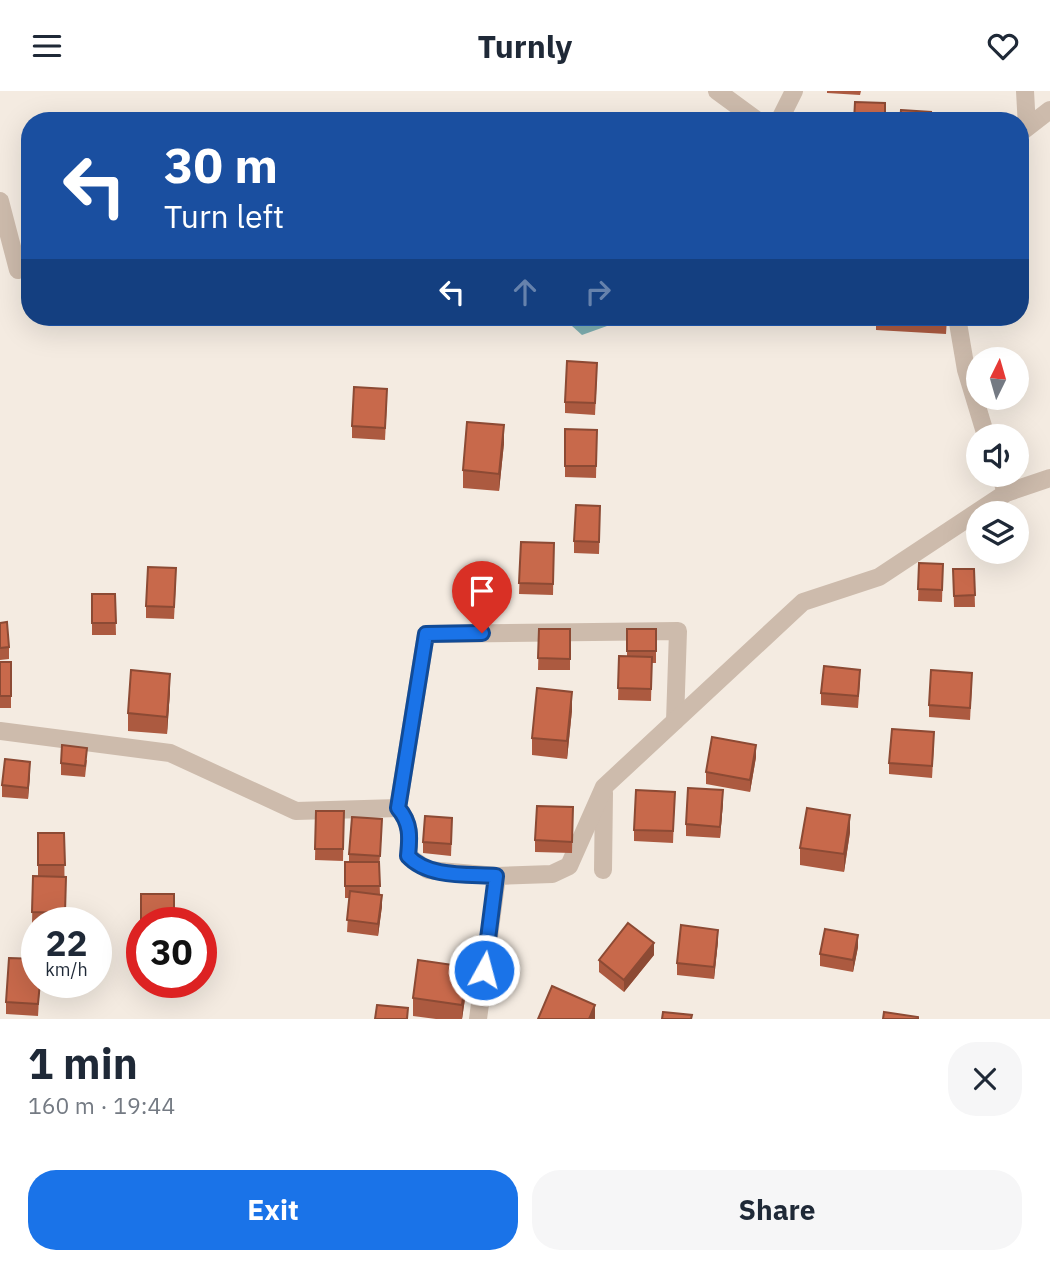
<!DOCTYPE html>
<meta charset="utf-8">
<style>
:root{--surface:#fff;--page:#f6f6f7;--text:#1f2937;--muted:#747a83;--accent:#1a73e8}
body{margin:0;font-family:"IBM Plex Sans",sans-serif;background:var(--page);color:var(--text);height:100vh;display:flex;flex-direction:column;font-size:26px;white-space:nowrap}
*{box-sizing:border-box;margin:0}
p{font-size:23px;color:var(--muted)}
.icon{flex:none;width:38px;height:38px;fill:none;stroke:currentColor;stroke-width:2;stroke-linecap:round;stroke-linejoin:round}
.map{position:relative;height:928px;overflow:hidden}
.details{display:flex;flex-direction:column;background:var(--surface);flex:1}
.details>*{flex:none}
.guide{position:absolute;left:21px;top:21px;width:1008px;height:214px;border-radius:28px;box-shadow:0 7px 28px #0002;background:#1a4fa0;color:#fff;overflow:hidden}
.needle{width:46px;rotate:5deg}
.buttons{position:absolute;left:966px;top:256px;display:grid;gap:14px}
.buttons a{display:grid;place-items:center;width:63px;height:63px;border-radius:50%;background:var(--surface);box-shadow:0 7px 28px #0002;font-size:35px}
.speed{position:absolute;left:21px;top:816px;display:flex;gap:14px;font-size:35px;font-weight:700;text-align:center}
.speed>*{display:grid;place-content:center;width:91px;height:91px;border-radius:50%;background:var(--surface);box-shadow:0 7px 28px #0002;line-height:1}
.speed small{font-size:18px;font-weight:400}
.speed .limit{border:10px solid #d22;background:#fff;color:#111}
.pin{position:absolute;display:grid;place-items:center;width:60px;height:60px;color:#fff;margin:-72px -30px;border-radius:50% 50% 50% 0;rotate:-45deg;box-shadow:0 0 7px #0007}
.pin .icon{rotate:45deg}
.me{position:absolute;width:77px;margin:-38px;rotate:7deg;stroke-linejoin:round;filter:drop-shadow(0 0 5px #0008)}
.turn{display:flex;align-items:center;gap:24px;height:147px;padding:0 28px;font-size:32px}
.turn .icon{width:91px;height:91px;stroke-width:2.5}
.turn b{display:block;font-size:49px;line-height:60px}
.lanes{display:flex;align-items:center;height:66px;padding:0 28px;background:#0003;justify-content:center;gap:35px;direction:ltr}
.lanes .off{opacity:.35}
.round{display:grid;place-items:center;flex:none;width:74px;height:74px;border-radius:28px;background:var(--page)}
.head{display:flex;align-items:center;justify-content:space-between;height:119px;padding:0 28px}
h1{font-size:42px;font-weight:700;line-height:52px}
.cta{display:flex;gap:14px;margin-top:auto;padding:14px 28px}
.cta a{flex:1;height:80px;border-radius:28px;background:var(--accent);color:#fff;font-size:28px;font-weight:700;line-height:80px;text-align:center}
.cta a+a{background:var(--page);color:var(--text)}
header{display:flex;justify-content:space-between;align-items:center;height:91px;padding:0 28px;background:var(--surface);font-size:32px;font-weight:700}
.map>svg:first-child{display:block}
.water{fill:#7fb0b2}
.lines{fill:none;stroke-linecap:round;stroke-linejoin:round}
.minor{stroke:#cdbbac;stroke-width:18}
.wall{fill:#ac5a40}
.shaded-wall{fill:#8c4a34}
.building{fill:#c8694b;stroke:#8c4a34;stroke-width:2}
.route-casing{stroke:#114b97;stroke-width:18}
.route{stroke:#1a73e8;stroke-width:12}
</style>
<header><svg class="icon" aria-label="menu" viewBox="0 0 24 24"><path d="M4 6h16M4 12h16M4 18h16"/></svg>Turnly<svg class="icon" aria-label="heart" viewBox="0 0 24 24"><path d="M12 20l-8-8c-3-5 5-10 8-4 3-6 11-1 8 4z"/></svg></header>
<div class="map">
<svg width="1050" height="928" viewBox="0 0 1050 928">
<rect width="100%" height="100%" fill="#f4ebe1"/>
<polygon class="water" points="562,226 632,226 582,244"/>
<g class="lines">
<g class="minor">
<polyline points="717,0 758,30"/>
<polyline points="1025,0 1027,36"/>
<polyline points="779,30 794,0"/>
<polyline points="1020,42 1050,19"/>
<polyline points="0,110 18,179"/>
<polyline points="957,226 966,279 986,345"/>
<polyline points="1000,383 1006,402"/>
<polyline points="0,640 170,662 296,720 398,717"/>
<polyline points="603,779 604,702"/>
<path d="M497,785L428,779L408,765C410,746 411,732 398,717L426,543L678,540L675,630"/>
<polyline points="478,928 497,785 552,783 569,775 604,696 803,511 879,486 1006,402 1050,387"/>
</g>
</g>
<g class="wall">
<polygon points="827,0 861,0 860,4 827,2"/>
<polygon points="876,226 947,226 946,243 876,239"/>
<polygon points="597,284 595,324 565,322 565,311"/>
<polygon points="387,310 385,349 352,347 352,335"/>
<polygon points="565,338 597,339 596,387 565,386"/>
<polygon points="504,352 499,400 463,397 463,379"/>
<polygon points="600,427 599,463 574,462 574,450"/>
<polygon points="521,451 554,452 553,504 519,503"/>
<polygon points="919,472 943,473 942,511 918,510"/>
<polygon points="953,478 974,478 975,516 954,516"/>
<polygon points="176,489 174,528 146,527 146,515"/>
<polygon points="92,503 115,503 116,544 92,544"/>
<polygon points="0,532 9,556 9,568 0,569"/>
<polygon points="539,538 570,538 570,579 538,579"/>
<polygon points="627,538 656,538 656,572 652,572 651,610 618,609 619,565 627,566"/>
<rect x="0" y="571" width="11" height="46"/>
<polygon points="860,590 858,617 821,614 821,602"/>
<polygon points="972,594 970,629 929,626 929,614"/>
<polygon points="170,600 167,643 128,640 128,622"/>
<polygon points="572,619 567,668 532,664 532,647"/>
<polygon points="934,653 932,687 889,683 889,672"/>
<polygon points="756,666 750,701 706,693 706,681"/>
<polygon points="87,669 85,686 61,684 61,672"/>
<polygon points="30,683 28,708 2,706 2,694"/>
<polygon points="675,701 673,752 634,750 634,739"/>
<polygon points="723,711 720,747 686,745 686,733"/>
<polygon points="573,716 572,762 535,761 535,749"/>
<polygon points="316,720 344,720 343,770 315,769"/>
<polygon points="452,739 451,765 423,762 423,751"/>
<polygon points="382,740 379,777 380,803 382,815 378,845 347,841 349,807 345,807 345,771 349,771 349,763"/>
<polygon points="850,741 844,781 800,774 800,757"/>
<polygon points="38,742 64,742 65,831 37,831 37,833 32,833 33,785 38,785"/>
<polygon points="718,850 714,888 677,884 677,872"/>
<polygon points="858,856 853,881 820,875 820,863"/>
<polygon points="654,864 624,901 599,881 599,869"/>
<polygon points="40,891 38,925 6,923 6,911"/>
<polygon points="467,894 462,928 436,928 413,925 413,907"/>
</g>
<g class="shaded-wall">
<polygon points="504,334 504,352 499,400 499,383"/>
<polygon points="170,583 170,600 167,643 167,626"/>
<polygon points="572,601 572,619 567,668 567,650"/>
<polygon points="756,654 756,666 750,701 750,689"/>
<polygon points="30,671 30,683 28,708 28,697"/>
<polygon points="723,699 723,711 720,747 720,736"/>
<polygon points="850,724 850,741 844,781 844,763"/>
<polygon points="382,804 382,815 378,845 378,833"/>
<polygon points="718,839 718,850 714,888 714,876"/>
<polygon points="858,844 858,856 853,881 853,869"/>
<polygon points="654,852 654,864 624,901 624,889"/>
<polygon points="467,876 467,894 462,928 462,914"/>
<polygon points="595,914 595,928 589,928"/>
</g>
<g class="building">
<polygon points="855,11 885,12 885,30 854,30"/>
<polygon points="901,19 931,21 930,30 900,30"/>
<polygon points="660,26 691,30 659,30"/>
<polygon points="499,27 522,29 522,30 499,30"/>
<polygon points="567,270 597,272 595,312 565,311"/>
<polygon points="354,296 387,298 385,337 352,335"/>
<polygon points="467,331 504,334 499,383 463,379"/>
<polygon points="565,338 597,339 596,375 565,375"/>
<polygon points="576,414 600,415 599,451 574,450"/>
<polygon points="521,451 554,452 553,493 519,492"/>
<polygon points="919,472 943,473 942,499 918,498"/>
<polygon points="148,476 176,477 174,516 146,515"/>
<polygon points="953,478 974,478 975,504 954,505"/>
<polygon points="92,503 115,503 116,532 92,532"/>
<polygon points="7,531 9,556 0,557 0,532"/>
<polygon points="539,538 570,538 570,568 538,567"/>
<rect x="627" y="538" width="29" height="22"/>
<polygon points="619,565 652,566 651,598 618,597"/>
<rect x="0" y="571" width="11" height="34"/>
<polygon points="824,575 860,579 858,605 821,602"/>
<polygon points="131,579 170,583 167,626 128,622"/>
<polygon points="931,579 972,582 970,617 929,614"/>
<polygon points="537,597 572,601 567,650 532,647"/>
<polygon points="892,638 934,641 932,675 889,672"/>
<polygon points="712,646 756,654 750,689 706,681"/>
<polygon points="62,654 87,657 85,675 61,672"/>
<polygon points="5,668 30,671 28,697 2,694"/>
<polygon points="688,697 723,699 720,736 686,733"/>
<polygon points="636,699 675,701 673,740 634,739"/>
<polygon points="537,715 573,716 572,751 535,749"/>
<polygon points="807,717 850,724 844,763 800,757"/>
<polygon points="316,720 344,720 343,758 315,758"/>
<polygon points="425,725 452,727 451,753 423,751"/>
<polygon points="352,726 382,728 380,765 349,763"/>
<polygon points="38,742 64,742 65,774 38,774"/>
<polygon points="345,771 379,771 380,795 345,795"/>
<polygon points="33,785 66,786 65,822 32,821"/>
<polygon points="350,800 382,804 378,833 347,829"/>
<polygon points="141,803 174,803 174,831 142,831 141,841"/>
<polygon points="628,832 654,852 624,889 599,869"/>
<polygon points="681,834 718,839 714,876 677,872"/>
<polygon points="825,838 858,844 853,869 820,863"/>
<polygon points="96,839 97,839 96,873"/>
<polygon points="9,867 37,868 37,891 40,891 38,913 6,911"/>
<polygon points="418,869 467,876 462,914 413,907"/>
<polygon points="552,895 595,914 589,928 538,928"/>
<polygon points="377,914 408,917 407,928 375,928"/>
<polygon points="663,921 692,924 691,928 662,928"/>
<polygon points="884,921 918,926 918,928 883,928"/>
</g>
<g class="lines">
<g class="route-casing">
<path id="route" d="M482,542L426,543L398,717C411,732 410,746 408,765C428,787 468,783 496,785L484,879"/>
</g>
<use href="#route" class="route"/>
</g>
</svg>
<div class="buttons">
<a><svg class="needle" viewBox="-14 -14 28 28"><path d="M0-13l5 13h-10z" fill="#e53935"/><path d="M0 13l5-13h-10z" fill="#747a83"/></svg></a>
<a><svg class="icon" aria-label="sound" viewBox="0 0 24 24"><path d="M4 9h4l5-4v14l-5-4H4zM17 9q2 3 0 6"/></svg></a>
<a><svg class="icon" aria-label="layers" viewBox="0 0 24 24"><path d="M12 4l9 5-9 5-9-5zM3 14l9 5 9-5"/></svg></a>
</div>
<div class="speed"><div>22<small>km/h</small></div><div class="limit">30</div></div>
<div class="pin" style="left:482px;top:542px;background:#d93025"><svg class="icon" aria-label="arrive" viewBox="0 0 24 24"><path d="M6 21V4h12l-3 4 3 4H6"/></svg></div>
<svg class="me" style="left:484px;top:879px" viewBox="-20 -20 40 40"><circle r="17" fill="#1a73e8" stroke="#fff" stroke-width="3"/><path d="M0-11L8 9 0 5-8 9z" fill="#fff"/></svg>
<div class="guide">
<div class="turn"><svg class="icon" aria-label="left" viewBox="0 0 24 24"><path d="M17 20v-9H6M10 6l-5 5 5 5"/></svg><div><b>30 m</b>Turn left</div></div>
<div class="lanes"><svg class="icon" aria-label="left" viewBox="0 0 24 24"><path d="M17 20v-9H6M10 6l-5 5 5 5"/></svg><svg class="icon off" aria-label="ahead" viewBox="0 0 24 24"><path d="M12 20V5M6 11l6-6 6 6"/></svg><svg class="icon off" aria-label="right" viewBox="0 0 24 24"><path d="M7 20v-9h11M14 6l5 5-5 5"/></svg></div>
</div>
</div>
<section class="details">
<div class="head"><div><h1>1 min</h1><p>160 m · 19:44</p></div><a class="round"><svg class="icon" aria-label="close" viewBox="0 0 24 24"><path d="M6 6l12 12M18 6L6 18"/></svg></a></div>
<div class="cta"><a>Exit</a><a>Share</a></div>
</section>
